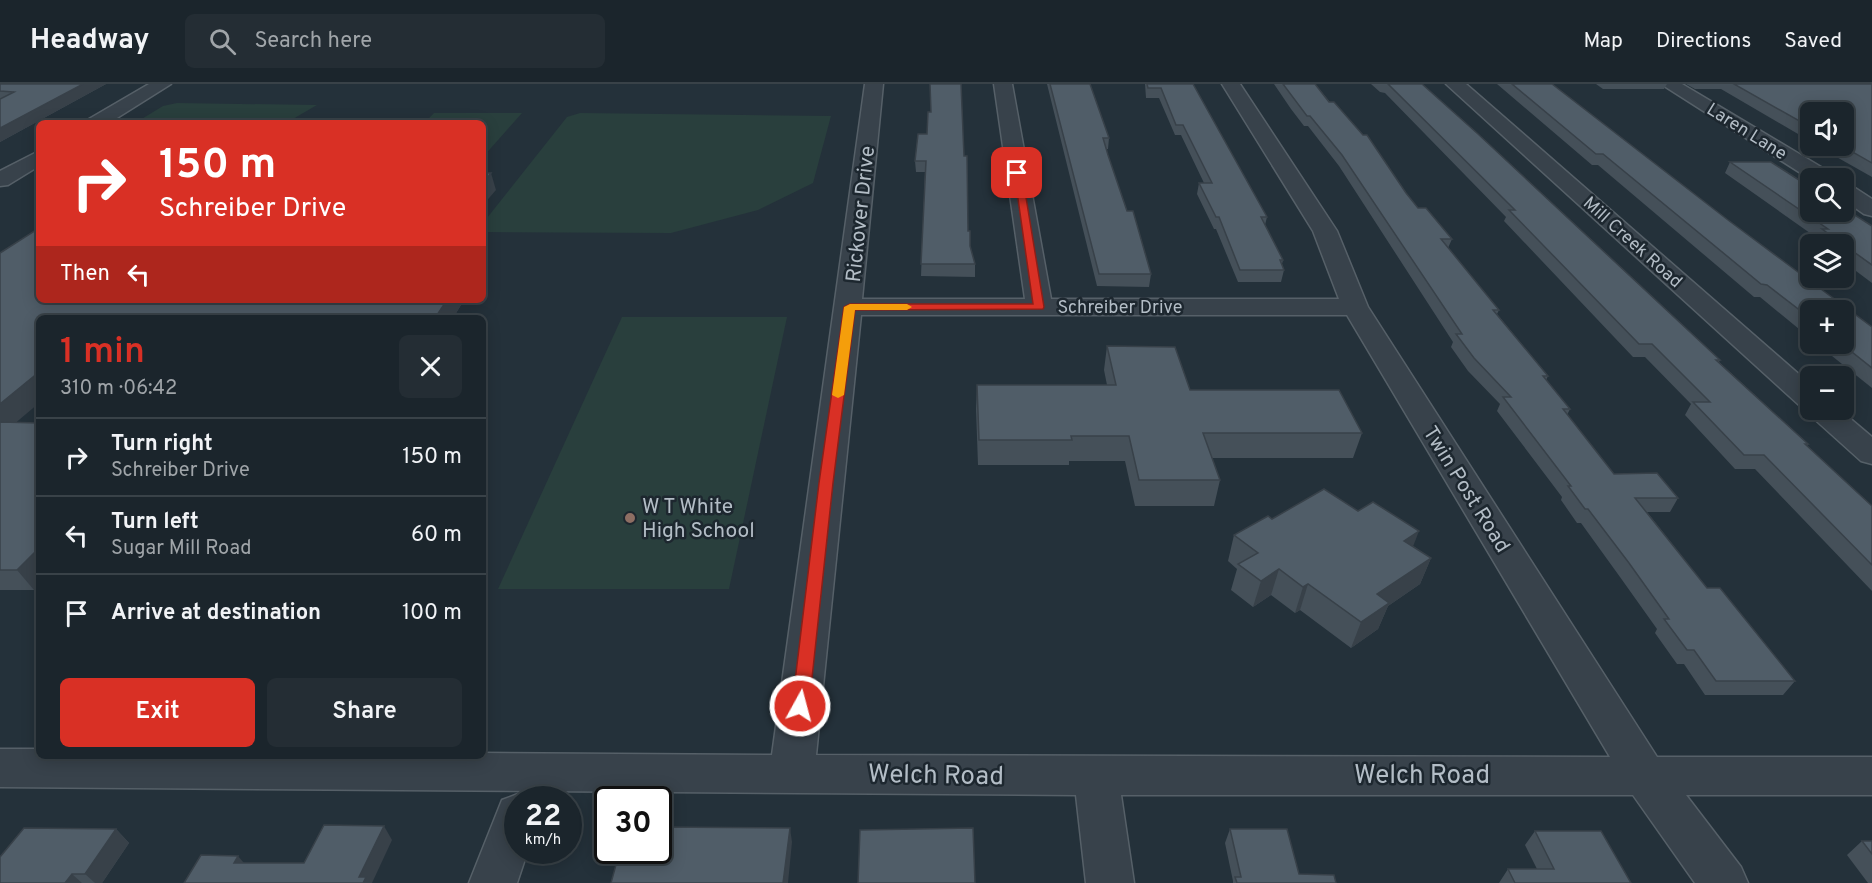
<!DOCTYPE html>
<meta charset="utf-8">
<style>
:root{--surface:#1b252c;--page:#242d34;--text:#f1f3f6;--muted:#a0a5a9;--line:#394248;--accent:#d93025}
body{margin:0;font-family:Overpass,sans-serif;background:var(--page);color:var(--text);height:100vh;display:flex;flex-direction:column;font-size:22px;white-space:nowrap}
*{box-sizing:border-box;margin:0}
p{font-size:20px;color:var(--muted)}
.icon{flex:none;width:33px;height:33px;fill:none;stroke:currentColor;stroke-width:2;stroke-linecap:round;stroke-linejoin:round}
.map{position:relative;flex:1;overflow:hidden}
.side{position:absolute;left:36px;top:231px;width:450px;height:444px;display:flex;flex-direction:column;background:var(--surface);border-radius:9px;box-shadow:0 3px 15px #0003,0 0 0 2px var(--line)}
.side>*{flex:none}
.banner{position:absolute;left:36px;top:36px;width:450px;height:183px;border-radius:9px;box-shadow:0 3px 15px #0003,0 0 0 2px var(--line);background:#d93025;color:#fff;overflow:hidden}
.tools{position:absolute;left:1800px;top:18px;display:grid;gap:12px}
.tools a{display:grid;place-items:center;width:54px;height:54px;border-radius:9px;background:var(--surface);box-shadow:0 3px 15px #0003,0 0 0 2px var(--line);font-size:30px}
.speed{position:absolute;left:504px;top:702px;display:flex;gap:12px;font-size:30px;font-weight:700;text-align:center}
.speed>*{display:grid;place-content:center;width:78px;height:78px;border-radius:50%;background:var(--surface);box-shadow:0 3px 15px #0003,0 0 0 2px var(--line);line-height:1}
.speed small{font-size:15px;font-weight:400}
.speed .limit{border:3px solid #111;border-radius:9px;background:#fff;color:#111}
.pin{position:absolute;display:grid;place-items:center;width:51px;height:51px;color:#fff;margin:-26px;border-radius:12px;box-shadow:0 3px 9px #0006}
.me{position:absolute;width:66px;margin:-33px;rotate:7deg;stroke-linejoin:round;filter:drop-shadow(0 0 4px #0008)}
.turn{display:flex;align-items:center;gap:21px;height:126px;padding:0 24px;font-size:27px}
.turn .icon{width:78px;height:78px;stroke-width:2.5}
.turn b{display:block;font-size:42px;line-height:51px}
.then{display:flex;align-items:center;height:57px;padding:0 24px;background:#0003;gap:12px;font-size:22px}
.round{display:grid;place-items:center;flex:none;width:63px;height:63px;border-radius:9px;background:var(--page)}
.head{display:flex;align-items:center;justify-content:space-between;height:102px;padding:0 24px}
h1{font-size:36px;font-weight:600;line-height:45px;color:var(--accent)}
.cta{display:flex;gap:12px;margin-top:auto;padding:12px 24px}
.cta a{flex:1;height:69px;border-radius:9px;background:var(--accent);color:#fff;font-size:24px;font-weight:600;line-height:69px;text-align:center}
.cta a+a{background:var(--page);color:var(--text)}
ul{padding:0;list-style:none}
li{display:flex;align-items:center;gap:18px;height:78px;padding:0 24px;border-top:2px solid var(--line)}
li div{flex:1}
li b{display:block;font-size:22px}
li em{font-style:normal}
header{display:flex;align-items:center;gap:36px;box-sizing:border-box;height:84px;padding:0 30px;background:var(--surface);border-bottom:2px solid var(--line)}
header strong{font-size:28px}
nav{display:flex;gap:33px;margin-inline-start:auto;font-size:21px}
.search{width:420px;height:54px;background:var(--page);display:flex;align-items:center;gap:15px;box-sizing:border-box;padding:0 21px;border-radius:9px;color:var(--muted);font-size:22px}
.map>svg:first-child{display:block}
.green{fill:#293f3d}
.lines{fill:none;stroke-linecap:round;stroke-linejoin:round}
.minor-casing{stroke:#566068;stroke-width:3}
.minor{fill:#38424b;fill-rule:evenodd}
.wall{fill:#455059}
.shaded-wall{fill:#384149}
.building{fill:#505d68;stroke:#384149;stroke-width:1.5}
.route{fill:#d93025;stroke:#8d1f18;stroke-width:1.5}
.slow{fill:#f59e0b}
.education-dot{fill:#8d6e63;stroke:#1d272f;stroke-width:2}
.labels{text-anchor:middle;stroke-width:5;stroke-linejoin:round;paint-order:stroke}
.far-street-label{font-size:18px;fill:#b3bdc6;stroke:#1d272f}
.street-label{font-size:21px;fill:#b3bdc6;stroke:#1d272f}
.poi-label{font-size:21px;fill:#b3bdc6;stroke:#1d272f;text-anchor:start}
.near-street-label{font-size:26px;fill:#b3bdc6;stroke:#1d272f}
</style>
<header>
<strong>Headway</strong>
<div class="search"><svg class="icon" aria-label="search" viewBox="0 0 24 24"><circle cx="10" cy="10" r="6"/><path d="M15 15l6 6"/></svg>Search here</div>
<nav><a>Map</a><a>Directions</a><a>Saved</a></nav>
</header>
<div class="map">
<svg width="1872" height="799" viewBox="0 0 1872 799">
<rect width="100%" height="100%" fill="#24313a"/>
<g class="green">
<polygon points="177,19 317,21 286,39 135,39 163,22"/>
<polygon points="434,29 522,29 483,73 483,39 424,39"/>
<polygon points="580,29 831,32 813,99 758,126 671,149 483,148 483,139 567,33"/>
<polygon points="622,233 787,233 729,505 498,505"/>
</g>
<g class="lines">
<g class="minor-casing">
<g id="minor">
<polygon points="149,0 171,0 109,39 86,39 89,35"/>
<path d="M865,0H883L862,215H1025L994,0H1012L1051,215H1339L1313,147L1222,0H1240L1337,147L1368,223L1657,673H1872V711H1686L1741,783L1748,799H1695L1633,711H1121L1134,799H1086L1076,711L0,703V665H39V672H483V669L772,671ZM861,231H1347L1610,673L816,671Z"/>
<polygon points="1446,0 1466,0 1810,300 1810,326 1840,326 1872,353 1872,380 1861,377 1811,332 1807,326 1809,324 1799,321"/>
<polygon points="1661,0 1682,0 1831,89 1834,94 1810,95"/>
<polygon points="39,67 39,82 8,101 0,102 0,87"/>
<polygon points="1844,100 1852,102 1872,115 1872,132 1864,130 1844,116"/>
<polygon points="518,710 534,716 518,716 518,766 528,766 517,799 469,799 502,716"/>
</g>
</g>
<use href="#minor" class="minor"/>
</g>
<g class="wall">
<polygon points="0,0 106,0 0,58"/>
<polygon points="1047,0 1090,0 1109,54 1108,65 1106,65 1127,127 1151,190 1149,203 1097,202"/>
<polygon points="1145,0 1193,0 1267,133 1265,141 1283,176 1282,180 1284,186 1281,198 1238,198 1216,145 1214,145 1197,110 1199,99 1204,99 1181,51 1175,51 1159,14 1146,14"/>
<polygon points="1274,0 1315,0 1418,124 1452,155 1448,164 1499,226 1497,230 1548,292 1546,296 1570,325 1567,331 1614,390 1678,414 1670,428 1647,428 1707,504 1795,597 1783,611 1705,611 1684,580 1677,580 1655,549 1657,545 1620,493 1581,439 1577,439 1561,416 1562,413 1497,327 1500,320 1468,287 1451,263 1453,258 1339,82 1308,42 1304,42 1291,25"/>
<polygon points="1371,0 1422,0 1720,276 1719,278 1808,360 1807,362 1872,422 1872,507 1755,385 1735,385 1685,331 1691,320 1645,273 1633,273 1504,137 1506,133 1385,9 1380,8"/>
<polygon points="1497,0 1552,0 1728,136 1872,243 1872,304 1817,260 1844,260 1810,226 1810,254 1760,213 1754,213 1598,81 1592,81"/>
<polygon points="1596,0 1667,0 1664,5 1603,5"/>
<polygon points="1686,0 1872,0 1872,93 1817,62 1844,62 1810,28 1810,57 1721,5 1695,5"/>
<polygon points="962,34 968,147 970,162 975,180 975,193 921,192 925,88 916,88 915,77 927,50"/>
<polygon points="1730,78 1872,142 1872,199 1844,178 1844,160 1821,160 1815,156 1817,154 1725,89"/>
<polygon points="0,169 39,216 464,216 453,234 39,234 16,339 39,339 39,501 34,506 0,506"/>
<polygon points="1107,262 1190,306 1362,349 1353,374 1212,374 1220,396 1214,422 1135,422 1125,377 1069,377 1069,381 978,381 976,325 977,301 1107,301 1104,286"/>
<polygon points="1272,435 1413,462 1431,474 1420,500 1388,522 1378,545 1351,564 1300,526 1295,529 1271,511 1253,523 1231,506 1237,485 1228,477 1234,451"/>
<polygon points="116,745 129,759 102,799 0,799"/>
<polygon points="1230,745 1299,790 1336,799 1233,799 1233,797 1225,759"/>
<polygon points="1535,747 1631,799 1499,799 1508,785 1537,785 1525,761"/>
<polygon points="1862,757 1872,757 1872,799 1868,799 1847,771"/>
</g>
<g class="shaded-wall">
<polygon points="83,0 106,0 0,58 0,44"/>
<polygon points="491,89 496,106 483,121 483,99"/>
<polygon points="447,216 464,216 453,234 435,234"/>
<polygon points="39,288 39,319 0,352 0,320"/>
<polygon points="1419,447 1409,473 1404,457"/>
<polygon points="39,464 39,501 34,506 17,486"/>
<polygon points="1431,474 1420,500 1388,522 1378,545 1351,564 1361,538 1377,510"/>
<polygon points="1279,485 1271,511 1253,523 1261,497"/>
<polygon points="1308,500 1300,526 1295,529 1303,503"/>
<polygon points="384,742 392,756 372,799 363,799 359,793"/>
<polygon points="790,744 792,758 788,799 783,799"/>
<polygon points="116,745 129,759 102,799 95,799 85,790"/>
<polygon points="238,772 249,785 234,779"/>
<polygon points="72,790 82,799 65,799"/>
</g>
<g class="building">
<polygon points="0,0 83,0 0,44 0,15 14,8 0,7"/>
<polygon points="930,0 961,0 964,72 967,72 968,147 970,147 970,162 975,180 921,180 926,77 915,77 918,50 927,50 928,28 931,28"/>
<polygon points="1050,0 1090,0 1109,54 1103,54 1108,71 1127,127 1133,127 1151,190 1099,190"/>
<polygon points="1147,0 1193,0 1267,133 1261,133 1283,176 1280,176 1284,186 1240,186 1219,133 1216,133 1199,99 1212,99 1183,41 1176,41 1161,4 1148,4"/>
<polygon points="1283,0 1315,0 1329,18 1334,18 1363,51 1367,51 1406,109 1418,124 1426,124 1452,155 1441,155 1499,226 1493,226 1548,292 1543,292 1570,325 1563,325 1614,390 1657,389 1678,414 1635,414 1707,504 1720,504 1795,597 1716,597 1694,566 1687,566 1664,535 1669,535 1629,479 1588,425 1585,425 1568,402 1571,402 1503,313 1511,313 1474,274 1456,250 1462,250 1342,71 1310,32 1307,32"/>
<polygon points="1388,0 1422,0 1478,50 1720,276 1716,276 1808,360 1805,360 1872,422 1872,481 1764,371 1744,371 1693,318 1710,318 1652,260 1639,260 1509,126 1515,126"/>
<polygon points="1512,0 1552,0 1728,136 1872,243 1872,284 1842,260 1844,260 1844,226 1810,226 1810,234 1767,201 1761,200 1603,70 1596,70"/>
<polygon points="1734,0 1872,0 1872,79 1842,62 1844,62 1844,28 1810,28 1810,43"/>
<polygon points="1730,78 1771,78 1810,103 1810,128 1844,128 1844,124 1872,142 1872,181 1822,145 1828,145"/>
<polygon points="483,89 491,89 483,99"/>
<polygon points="39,144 39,216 447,216 435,234 39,234 39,288 0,320 0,169"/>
<polygon points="1107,262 1175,263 1190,306 1339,306 1362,349 1203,349 1220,396 1139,396 1129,352 1071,352 1072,356 979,356 977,301 1116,301"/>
<polygon points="0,338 39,339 39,464 17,486 0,486"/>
<polygon points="1324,405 1358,427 1373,418 1419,447 1404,457 1431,474 1377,510 1389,519 1361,538 1308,500 1303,503 1279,485 1261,497 1238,480 1258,469 1234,451 1268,432 1272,435"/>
<polygon points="324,741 384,742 359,793 366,793 363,799 184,799 201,771 238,772 234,779 304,779"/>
<polygon points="658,743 790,744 783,799 611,799 620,766 658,766"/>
<polygon points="24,744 116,745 85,790 72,790 65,799 0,799 0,773"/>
<polygon points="973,744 975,799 858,799 860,746"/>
<polygon points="1230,745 1287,745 1299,790 1334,791 1336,799 1237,799 1235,793 1241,793"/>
<polygon points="1535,747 1601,747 1631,799 1515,799 1508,785 1554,785"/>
<polygon points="1862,757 1872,757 1872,770"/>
</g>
<polygon class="route" points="1014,87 1022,89 1044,223 1043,225 855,226 833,399 809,622 806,627 800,629 794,627 792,622 819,399 844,223 850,220 1033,220"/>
<polygon class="slow" points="850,220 907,220 912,223 907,226 855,226 844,311 838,314 832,311 844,223"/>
<circle class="education-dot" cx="630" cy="434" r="6"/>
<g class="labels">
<g class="far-street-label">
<text transform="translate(1747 47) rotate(32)" y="6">Laren Lane</text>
<text transform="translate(1633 158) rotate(42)" y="6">Mill Creek Road</text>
<text x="1120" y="229">Schreiber Drive</text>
</g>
<g class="street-label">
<text transform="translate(860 130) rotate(-84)" y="7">Rickover Drive</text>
<text transform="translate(1467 405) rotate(58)" y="7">Twin Post Road</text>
</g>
<g class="poi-label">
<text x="642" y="429">W T White<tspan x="642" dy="24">High School</tspan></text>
</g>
<g class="near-street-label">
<text transform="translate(936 690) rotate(1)" y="9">Welch Road</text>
<text x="1422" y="699">Welch Road</text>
</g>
</g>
</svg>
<div class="tools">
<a><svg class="icon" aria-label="sound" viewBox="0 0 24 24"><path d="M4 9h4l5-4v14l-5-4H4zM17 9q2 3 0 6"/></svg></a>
<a><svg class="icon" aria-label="search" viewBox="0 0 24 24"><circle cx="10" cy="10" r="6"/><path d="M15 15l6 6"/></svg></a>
<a><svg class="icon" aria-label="layers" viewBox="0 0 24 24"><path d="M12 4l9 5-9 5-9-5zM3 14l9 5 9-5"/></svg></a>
<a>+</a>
<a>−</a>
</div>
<div class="speed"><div>22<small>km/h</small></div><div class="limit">30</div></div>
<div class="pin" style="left:1017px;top:89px;background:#d93025"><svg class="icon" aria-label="arrive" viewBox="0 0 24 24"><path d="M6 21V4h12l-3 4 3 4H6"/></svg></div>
<svg class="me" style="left:800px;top:622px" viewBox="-20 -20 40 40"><circle r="17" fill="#d93025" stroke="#fff" stroke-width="3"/><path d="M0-11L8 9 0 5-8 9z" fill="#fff"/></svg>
<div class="banner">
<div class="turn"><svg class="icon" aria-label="right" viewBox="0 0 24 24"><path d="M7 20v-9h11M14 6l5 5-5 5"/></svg><div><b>150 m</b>Schreiber Drive</div></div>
<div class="then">Then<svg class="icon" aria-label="left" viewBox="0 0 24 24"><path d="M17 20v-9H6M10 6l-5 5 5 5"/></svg></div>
</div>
<section class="side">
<div class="head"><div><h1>1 min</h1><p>310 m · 06:42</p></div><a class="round"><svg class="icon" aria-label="close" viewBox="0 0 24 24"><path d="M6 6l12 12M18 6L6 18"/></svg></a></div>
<ul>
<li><svg class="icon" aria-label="right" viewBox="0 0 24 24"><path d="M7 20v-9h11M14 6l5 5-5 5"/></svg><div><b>Turn right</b><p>Schreiber Drive</p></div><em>150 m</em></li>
<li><svg class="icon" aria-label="left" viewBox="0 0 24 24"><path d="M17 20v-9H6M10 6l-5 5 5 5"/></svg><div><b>Turn left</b><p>Sugar Mill Road</p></div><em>60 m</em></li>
<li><svg class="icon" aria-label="arrive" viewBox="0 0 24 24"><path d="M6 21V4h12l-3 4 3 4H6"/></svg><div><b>Arrive at destination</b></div><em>100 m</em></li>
</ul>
<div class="cta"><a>Exit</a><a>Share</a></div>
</section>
</div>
